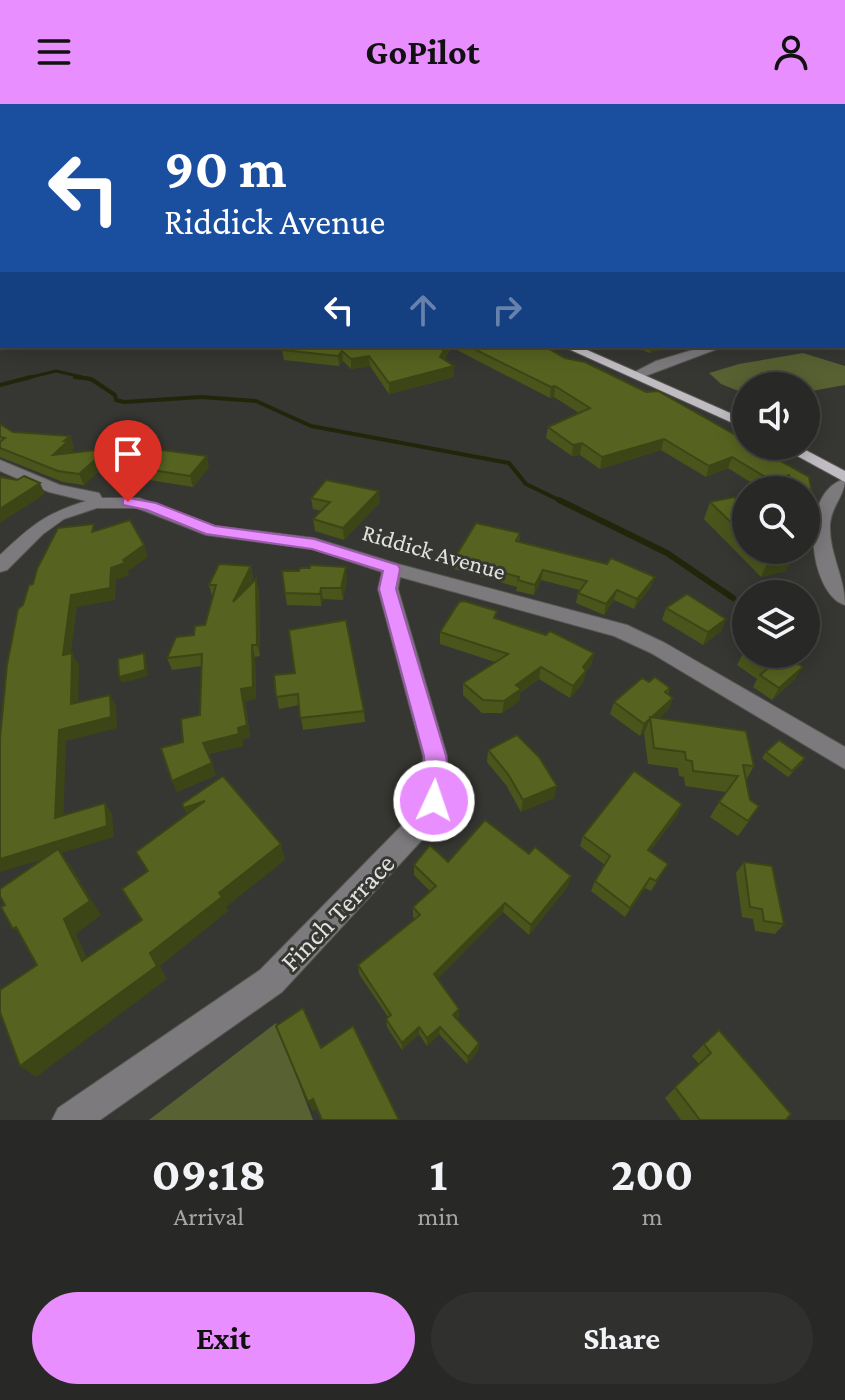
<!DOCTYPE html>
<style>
:root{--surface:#282926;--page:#30312e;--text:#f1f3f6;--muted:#a5a6a7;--line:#444543;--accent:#e98efe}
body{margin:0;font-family:"Crimson Pro",serif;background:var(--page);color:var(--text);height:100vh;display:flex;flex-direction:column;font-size:30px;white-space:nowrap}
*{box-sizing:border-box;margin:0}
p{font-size:26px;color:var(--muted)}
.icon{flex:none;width:44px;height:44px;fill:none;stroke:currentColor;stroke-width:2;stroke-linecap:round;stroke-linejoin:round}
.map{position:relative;height:1016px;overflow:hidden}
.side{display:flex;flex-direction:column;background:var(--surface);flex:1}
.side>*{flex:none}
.guide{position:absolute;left:0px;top:0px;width:846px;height:244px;box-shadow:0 4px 20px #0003,0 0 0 2px var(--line);background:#1a4fa0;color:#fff;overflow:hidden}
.tools{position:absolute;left:732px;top:268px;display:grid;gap:16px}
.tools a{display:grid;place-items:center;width:88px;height:88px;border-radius:50%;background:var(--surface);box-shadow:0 4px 20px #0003,0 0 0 2px var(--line);font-size:40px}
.pin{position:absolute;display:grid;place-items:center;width:68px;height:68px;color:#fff;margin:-82px -34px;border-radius:50% 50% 50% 0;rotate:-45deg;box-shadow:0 0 8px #0007}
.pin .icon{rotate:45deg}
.me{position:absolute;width:88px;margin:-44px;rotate:3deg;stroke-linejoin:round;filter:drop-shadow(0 0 6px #0008)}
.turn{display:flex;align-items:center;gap:28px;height:168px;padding:0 32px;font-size:36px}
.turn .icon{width:104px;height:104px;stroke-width:2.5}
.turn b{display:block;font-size:56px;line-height:68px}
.lanes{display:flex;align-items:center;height:76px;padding:0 32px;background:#0003;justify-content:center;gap:40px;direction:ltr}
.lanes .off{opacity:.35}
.eta{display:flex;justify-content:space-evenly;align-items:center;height:136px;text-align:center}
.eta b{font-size:48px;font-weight:700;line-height:56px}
.button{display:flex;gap:16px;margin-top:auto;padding:16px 32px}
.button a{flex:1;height:92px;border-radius:48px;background:var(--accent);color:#111;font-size:32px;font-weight:700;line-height:92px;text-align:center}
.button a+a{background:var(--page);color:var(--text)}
header{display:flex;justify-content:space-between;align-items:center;height:104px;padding:0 32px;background:var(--accent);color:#111;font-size:36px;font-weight:700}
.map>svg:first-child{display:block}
.green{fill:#576132}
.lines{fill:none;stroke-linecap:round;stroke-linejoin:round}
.stream-far2{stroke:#21260b;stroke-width:3}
.stream-far1{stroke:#21260b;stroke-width:4}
.stream{stroke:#21260b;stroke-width:6}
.river{fill:#21260b;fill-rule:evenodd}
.minor-casing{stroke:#555651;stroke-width:2}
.major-casing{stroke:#555651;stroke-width:2}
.minor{fill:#7c7a7c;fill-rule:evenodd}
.major{fill:#c0bcc1;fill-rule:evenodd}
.wall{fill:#4a551c}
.shaded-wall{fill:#3c4516}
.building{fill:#566320;stroke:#3c4516;stroke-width:2}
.route{fill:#e98efe;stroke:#975ca5;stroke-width:2}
.labels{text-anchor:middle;stroke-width:6;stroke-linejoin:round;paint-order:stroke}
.street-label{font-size:24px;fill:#e1e2df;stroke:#363732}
.near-street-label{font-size:28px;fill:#e1e2df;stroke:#363732}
</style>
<header><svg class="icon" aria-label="menu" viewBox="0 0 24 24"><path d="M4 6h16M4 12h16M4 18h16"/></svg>GoPilot<svg class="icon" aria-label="person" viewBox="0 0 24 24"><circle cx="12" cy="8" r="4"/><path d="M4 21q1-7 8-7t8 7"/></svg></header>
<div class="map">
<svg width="845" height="1016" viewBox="0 0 845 1016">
<rect width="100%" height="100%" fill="#363732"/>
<g class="green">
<polygon points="803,249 845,262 845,281 806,288 806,282 746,282 746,290 721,280 709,269 739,260"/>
<polygon points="276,919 313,1016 149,1016"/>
</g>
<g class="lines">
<polyline class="stream-far2" points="23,275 56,267 91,275"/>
<g class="stream-far1">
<polyline points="75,273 91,275 115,291 116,296 124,298 201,293 256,297 311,322 509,359 526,380 563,398"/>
<polyline points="0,281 31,273"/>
</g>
<polyline class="stream" points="559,396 667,449 733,494"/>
<rect class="river" x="844" y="104" width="1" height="7"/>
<g class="minor-casing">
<g id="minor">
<rect x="844" y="201" width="1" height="6"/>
<polygon points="845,237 845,245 839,242 844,242"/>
<polygon points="706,242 725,242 640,274 629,271 656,257"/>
<path d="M0,356L60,381L99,389L102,394H139L215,422L314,434L398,460L627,521L665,539L845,643V665L651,549L614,532L400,473L398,485L447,652L446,693L433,724L282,888L100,1016H52L58,1004L260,866L415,708L422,685L423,652L378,485L382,468L312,445L206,431L137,404H97L64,415L43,430L7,466L0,468V451C31,422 44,410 86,397L49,388L0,367Z"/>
<path d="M845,375C845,392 831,402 830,421C829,450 845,473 845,501C809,490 797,388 845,375Z"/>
</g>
</g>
<g class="major-casing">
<g id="major">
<polygon points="562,242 578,242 746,316 746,325"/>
<polygon points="779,342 798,342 845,367 845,378"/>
</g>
</g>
<use href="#minor" class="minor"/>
<use href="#major" class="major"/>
</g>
<g class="wall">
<polygon points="281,242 544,242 565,254 809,373 813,394 808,406 806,406 806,386 785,386 784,383 775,386 763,386 728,364 706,373 661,346 600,365 580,351 572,352 546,334 548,323 579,309 554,293 550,294 451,243 444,256 454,273 389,290 370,262 351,265 343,257 339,262 284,256"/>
<polygon points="632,242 673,242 650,249"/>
<polygon points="0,320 13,328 70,332 74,343 72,345 73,348 72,349 209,363 193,383 137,374 135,369 100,366 84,381 63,378 0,353"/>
<polygon points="311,394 380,398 344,436 315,427 313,415 321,407 313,405"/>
<polygon points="710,398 746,404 746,446 791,446 786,467 761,473 704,415"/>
<polygon points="520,429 519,438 651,483 634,505 614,496 604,511 576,499 578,489 580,486 541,476 534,491 516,487 517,483 454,465 454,455"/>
<polygon points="251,462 253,474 250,481 259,486 260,552 255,553 256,595 245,597 250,633 242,635 243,642 208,650 216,671 177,688 183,638 200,611 202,562 172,566 167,554 205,521 212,492 209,481"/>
<polygon points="347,475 343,496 323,495 321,502 287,501 285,489"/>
<polygon points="666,504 726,515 721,527 703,541 662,516"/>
<polygon points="497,515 594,549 591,561 586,567 583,579 570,594 539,575 520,589 519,597 502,609 482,609 463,591 463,579 495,558 440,540 440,528"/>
<polygon points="743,549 795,575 772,596 753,583 757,575 737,561"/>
<polygon points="274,571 364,607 365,618 303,626 299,601 279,605"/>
<polygon points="649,578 670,584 668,590 673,594 668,606 659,614 754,662 746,676 749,717 738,732 710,713 719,698 726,688 685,682 684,673 679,672 678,664 648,660 644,629 645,627 640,632 610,610 614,598"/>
<polygon points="488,646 554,694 521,708 506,681 487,658"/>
<polygon points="766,648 805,654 801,660 788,673 762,654"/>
<polygon points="682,700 677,711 650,747 668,760 651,787 645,784 625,813 591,787 595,777 605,761 580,742 583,732"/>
<polygon points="448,758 568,782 529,831 503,808 437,875 459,905 459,913 457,915 479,939 478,947 467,960 439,930 427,942 419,930 402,946 387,923 386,915 388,913 359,870 358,861 415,815 413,813 413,803 430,787 414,771 414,761"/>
<polygon points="744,758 784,820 775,830 755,827 753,815 742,813 736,769"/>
<polygon points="704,940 786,1016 681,1016 665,994 699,960 692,952"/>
</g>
<g class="shaded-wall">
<polygon points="446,242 451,242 451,243 439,264 440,253"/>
<polygon points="651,242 673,242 650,249"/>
<polygon points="342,247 343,257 339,262 338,252"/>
<polygon points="369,252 370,262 351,265 351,255"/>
<polygon points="454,262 454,273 389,290 389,279"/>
<polygon points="555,282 554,293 550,294 551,283"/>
<polygon points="70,332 74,343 72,345 73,348 57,362 53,351"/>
<polygon points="664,335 661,346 600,365 602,353"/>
<polygon points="582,339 580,351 572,352 573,341"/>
<polygon points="207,352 209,363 193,383 190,372"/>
<polygon points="732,353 728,364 706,373 709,362"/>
<polygon points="96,355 100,366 84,381 79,370"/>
<polygon points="789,371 784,383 775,386 769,386 772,377"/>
<polygon points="40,379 45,390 0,419 0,405"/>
<polygon points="379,387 380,398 344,436 343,424"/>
<polygon points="144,441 148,453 128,467 129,471 116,476 115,496 77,503 69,563 63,551 71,491"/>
<polygon points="795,449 786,467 761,473 769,455"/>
<polygon points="251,462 253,474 236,510 233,498"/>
<polygon points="346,463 347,475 343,496 341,484"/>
<polygon points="543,466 541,476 534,491 535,481"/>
<polygon points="655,473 651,483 634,505 637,495"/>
<polygon points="256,475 259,486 260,552 257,541"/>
<polygon points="321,484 323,495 321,502 320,490"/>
<polygon points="617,486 614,496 604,511 606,500"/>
<polygon points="726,515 721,527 703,541 708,528"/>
<polygon points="252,541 255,553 256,595 245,597 250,633 242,635 243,642 208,650 203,639 238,624 241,585"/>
<polygon points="72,549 79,561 78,612 71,600"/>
<polygon points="144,549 146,555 148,572 122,579 119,573"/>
<polygon points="594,549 591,561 586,567 583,579 570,594 573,582 583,563"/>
<polygon points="541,563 539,575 520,589 519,597 502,609 504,597 516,581"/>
<polygon points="803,563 795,575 772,596 779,584"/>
<polygon points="110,591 116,602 117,624 66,637 63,725 55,714 59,626"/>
<polygon points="673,594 668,606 651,621 651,614"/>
<polygon points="650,615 645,627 640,632 644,620"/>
<polygon points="212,659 216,671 177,688 172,677"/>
<polygon points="557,682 554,694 521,708 523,696"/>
<polygon points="205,697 191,720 184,704"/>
<polygon points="105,699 112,710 114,733 61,749 70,761 101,811 76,830 94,870 82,857 64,815 61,750 0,768 0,755"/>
<polygon points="682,700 677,711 643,756 648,746"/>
<polygon points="281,740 285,756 226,803 228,807 160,862 167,875 36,973 20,962 219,789"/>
<polygon points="571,772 568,782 529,831 531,821"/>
<polygon points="650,774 645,784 625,813 630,804"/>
<polygon points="505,799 503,808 434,879 434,870"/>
<polygon points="459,905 459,913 452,919 453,911"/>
<polygon points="419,923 419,930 402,946 402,939"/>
<polygon points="440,923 439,930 427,942 427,934"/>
<polygon points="479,939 478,947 467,960 468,953"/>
<polygon points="313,995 318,1004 313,1008 308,998"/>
</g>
<g class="building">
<polygon points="1,104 2,104 2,161 0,160 0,137 2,133 0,132"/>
<polygon points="281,242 446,242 440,253 454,262 389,279 369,252 351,255 342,247 338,252 282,246 285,243"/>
<polygon points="468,242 544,242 565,254 585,258 646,288 658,287 746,337 746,342 754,342 809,373 813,394 806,393 806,386 792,386 789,371 772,377 732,353 709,362 664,335 602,353 582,339 573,341 548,323 590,304 555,282 551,283"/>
<polygon points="0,320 13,328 70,332 64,337 68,337 53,351 132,342 207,352 190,372 133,363 137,359 96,355 79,370 58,367 0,344 0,338 5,334 0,333"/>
<polygon points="24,372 40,379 0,405 0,373 17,376"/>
<polygon points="326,376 379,387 343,424 313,415 330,398 311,394"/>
<polygon points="734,393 746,404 746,433 710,398"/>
<polygon points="130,416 144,441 123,456 125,459 111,464 110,484 71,491 63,551 72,549 71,600 110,591 111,613 59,626 55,714 105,699 107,722 0,755 0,635 7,561 18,505 23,501 29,481 33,480 37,465 58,424 94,420 92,428"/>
<polygon points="476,419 520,429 516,437 607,460 611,454 655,473 637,495 617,486 606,500 578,489 587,477 543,466 535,481 518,476 519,473 454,455"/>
<polygon points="760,446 791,446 795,449 769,455"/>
<polygon points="219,460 251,462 233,498 256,475 257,541 252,541 253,583 241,585 247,621 238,624 239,630 203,639 212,659 172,677 161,644 183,638 181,615 200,611 202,550 167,554 176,533 194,531 195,522 205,521 216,481 209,481"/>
<polygon points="310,461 346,463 341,484 321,484 320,490 285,489 282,467 299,467 300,464 310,464"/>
<polygon points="687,490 726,515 708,528 666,504"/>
<polygon points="464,497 497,507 494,514 546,531 550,527 594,549 583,563 586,567 573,582 541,563 516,581 521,585 504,597 483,596 463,579 508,550 440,528 459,498"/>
<polygon points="346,516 364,607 300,614 298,590 276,593 274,571 295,569 289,526"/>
<polygon points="746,547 746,550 782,550 803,563 779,584 760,571 767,565 743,549"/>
<polygon points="144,549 145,566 119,573 118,555"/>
<polygon points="655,573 670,584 665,588 673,594 644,620 614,598 642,574 649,578"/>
<polygon points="650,613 746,627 754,662 743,661 750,696 759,702 748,717 719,698 738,672 693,667 692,657 686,656 685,648 654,644"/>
<polygon points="517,631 539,653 557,682 523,696 508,670 488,646"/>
<polygon points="779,636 805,654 792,667 766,648"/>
<polygon points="634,667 682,700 648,746 668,760 656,777 650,774 630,804 595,777 610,752 583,732"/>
<polygon points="223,672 281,740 219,789 222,793 150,849 157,862 20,962 0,908 0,886 37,861 16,823 13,825 1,803 5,801 0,792 0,785 58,745 90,797 64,815 82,857 142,816 122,785 148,767 136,748 205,697 184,704 182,700"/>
<polygon points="485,716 529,750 535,743 571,772 531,821 505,799 434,870 459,905 453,911 479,939 468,953 440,923 427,934 419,923 402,939 386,915 391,911 358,861 420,811 413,803 436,782 414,761 430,741 448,758"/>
<polygon points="744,758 772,762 784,820 764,817 762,805 750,803"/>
<polygon points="303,904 321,944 353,922 399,1016 322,1016 313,995 308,998 276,922"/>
<polygon points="719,926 791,1010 786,1016 700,1016 675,983 711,949 704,940"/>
</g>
<linearGradient id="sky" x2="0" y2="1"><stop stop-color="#1e1e1c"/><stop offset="0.42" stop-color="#4c535a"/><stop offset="1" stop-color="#4c535a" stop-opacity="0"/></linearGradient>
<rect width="845" height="246" fill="url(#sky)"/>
<path class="route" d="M128,394L156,399L215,422L314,435L398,461L400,465L396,485L446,652L449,675L442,704L434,707L425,704C420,693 425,667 424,652L379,485L383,467L312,445L206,430L147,406L123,401V395Z"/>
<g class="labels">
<g class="street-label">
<text transform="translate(434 448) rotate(16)" y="8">Riddick Avenue</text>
</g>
<g class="near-street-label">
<text transform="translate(337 808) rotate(-46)" y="10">Finch Terrace</text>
</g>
</g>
</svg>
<div class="tools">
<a><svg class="icon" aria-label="sound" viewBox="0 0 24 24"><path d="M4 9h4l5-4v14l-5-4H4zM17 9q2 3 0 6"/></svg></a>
<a><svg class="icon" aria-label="search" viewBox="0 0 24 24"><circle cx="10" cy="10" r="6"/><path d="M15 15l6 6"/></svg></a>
<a><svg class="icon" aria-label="layers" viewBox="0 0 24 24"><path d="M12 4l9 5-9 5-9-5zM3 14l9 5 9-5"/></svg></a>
</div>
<div class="pin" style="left:128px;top:398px;background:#d93025"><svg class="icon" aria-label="arrive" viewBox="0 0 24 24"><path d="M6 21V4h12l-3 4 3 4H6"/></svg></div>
<svg class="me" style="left:434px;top:697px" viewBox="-20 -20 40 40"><circle r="17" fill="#e98efe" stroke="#fff" stroke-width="3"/><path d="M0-11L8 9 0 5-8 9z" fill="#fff"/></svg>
<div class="guide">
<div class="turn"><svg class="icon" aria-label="left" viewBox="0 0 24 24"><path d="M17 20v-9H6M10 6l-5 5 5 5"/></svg><div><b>90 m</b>Riddick Avenue</div></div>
<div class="lanes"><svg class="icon" aria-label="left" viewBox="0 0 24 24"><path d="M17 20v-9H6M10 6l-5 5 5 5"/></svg><svg class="icon off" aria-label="ahead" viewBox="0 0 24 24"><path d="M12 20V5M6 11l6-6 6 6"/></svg><svg class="icon off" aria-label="right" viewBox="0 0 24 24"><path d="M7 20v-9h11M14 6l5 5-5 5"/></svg></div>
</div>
</div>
<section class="side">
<div class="eta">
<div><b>09:18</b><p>Arrival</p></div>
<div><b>1</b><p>min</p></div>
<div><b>200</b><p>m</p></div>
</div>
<div class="button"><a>Exit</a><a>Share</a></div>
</section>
